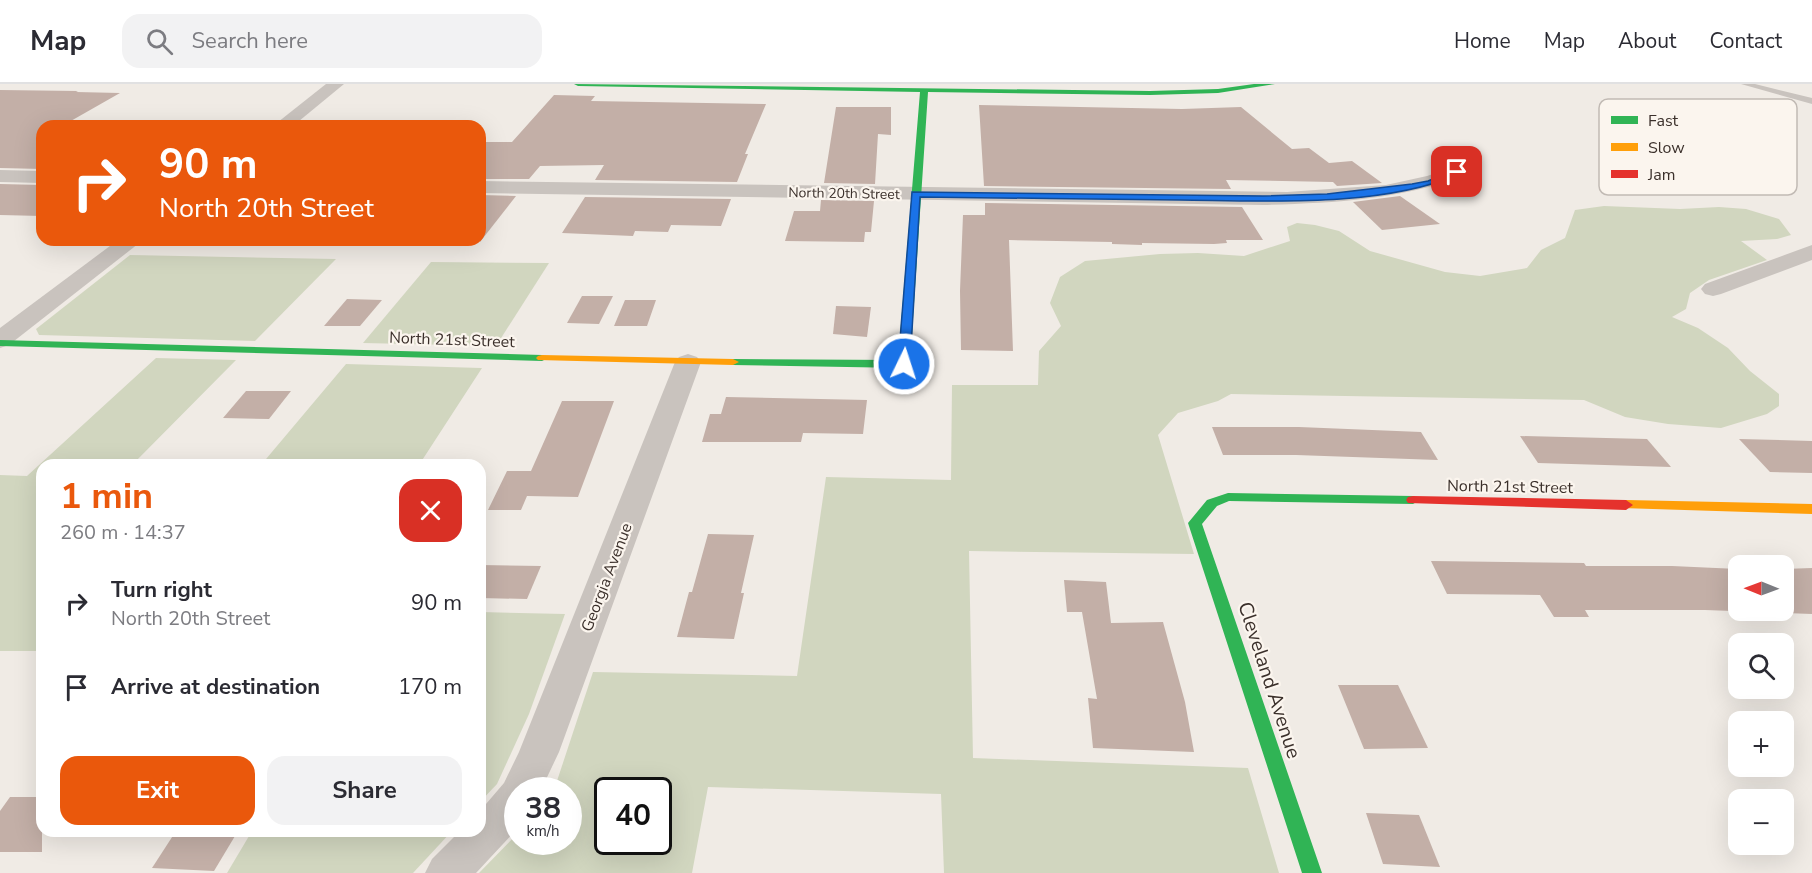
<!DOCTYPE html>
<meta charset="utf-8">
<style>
:root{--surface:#fff;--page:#f2f2f3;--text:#2b2b33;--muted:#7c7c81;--line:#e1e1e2;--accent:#ea580c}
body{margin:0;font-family:"Nunito Sans",sans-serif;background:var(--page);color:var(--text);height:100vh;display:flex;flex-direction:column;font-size:22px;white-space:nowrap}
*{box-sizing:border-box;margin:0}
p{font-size:20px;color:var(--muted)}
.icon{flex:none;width:33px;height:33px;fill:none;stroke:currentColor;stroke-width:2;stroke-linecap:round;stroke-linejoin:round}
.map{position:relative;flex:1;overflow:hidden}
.panel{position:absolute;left:36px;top:375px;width:450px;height:378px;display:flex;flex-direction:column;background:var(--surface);border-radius:18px;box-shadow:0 6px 24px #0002}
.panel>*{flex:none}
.guide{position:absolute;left:36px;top:36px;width:450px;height:126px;border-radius:18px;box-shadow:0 6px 24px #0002;background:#ea580c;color:#fff;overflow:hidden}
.needle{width:39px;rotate:271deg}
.tools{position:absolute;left:1728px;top:471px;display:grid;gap:12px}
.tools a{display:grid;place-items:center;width:66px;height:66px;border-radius:12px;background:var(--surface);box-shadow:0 6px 24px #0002;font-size:30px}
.speed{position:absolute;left:504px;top:693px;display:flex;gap:12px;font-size:30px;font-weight:700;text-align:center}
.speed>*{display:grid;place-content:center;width:78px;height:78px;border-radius:50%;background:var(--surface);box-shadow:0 6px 24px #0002;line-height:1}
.speed small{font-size:15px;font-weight:400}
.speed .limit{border:3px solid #111;border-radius:9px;background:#fff;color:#111}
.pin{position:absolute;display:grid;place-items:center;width:51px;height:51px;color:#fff;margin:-26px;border-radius:12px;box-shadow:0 3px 9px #0006}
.me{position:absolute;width:66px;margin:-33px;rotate:4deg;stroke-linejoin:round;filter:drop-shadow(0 0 4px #0008)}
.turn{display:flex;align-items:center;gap:21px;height:126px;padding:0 24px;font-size:27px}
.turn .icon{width:78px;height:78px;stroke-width:2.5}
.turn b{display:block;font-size:42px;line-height:51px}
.round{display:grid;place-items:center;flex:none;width:63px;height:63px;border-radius:18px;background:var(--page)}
.summary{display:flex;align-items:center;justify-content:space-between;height:102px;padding:0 24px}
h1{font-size:36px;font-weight:700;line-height:45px;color:var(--accent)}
.cta{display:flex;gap:12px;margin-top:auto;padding:12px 24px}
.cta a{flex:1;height:69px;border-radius:18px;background:var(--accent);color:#fff;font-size:24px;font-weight:700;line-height:69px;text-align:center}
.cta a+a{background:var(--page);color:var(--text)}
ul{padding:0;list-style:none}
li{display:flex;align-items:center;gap:18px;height:84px;padding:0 24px}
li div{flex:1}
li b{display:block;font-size:22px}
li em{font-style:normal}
header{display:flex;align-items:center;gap:36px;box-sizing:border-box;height:84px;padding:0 30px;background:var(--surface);border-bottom:2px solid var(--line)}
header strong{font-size:28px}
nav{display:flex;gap:33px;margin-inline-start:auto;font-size:21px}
.search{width:420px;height:54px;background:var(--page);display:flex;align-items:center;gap:15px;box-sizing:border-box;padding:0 21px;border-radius:18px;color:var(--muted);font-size:22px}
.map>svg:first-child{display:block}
.green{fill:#d1d6bf;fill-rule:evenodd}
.building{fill:#c3afa7}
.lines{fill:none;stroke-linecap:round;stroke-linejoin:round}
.lane{fill:#c9c3be;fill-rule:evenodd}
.street{fill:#c9c3be;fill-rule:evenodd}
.fast{fill:#30b455;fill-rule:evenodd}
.slow{fill:#ff9f0a;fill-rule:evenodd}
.jam{fill:#e5322d;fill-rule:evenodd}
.route{fill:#1a73e8;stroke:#114b97;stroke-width:1.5}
.labels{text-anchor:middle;stroke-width:4.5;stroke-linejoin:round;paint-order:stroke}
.far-street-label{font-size:14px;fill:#3b302b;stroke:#fbf5ee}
.street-label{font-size:16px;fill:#3b302b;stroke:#fbf5ee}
.near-street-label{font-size:20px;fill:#3b302b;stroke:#fbf5ee}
.key{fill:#fbf5ee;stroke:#c1bab4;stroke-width:1.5}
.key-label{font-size:16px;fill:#3b302b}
</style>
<header>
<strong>Map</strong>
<div class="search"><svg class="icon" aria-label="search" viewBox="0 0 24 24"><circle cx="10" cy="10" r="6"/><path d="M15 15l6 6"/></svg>Search here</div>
<nav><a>Home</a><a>Map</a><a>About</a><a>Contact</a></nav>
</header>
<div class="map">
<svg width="1812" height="789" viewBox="0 0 1812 789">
<rect width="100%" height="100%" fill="#f0ebe5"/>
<g class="green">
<path d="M1604,122L1680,125L1719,123L1746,125L1779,135L1791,151L1777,155L1741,157L1767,176L1709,196L1690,209L1686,225L1672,233L1698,244L1728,264L1750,287L1779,310V322L1767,330L1721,344L1668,340L1625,333L1584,316L1231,310L1218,317L1178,329L1158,351L1194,470L969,467L973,674L1248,684L1279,789H944L941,710L708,703L692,789H479L517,750L518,758H568V706H551L556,700L593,588L797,592L826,393L951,396L952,301H1038L1039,267L1061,242L1050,219L1060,193L1085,177L1160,170L1198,169L1244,172L1290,157L1287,143L1297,139L1315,141L1339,147L1370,167L1445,188L1480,192L1527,184L1541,166L1565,154L1575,126ZM608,706H658V758H608Z"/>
<polygon points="130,171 336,175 255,257 39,251 36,245"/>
<polygon points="431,178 549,179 496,262 363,259"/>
<polygon points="156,274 236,276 132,381 42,381 42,567 0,567 0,391 27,392"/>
<polygon points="346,280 481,284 482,284 419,381 261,381"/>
<polygon points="480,528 565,530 529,630 497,700 480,718"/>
<polygon points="252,747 452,747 413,789 227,789"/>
</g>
<g class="building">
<polygon points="0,6 78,7 76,8 120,9 62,42 42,42 42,85 0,84"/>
<polygon points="554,11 595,12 591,17 766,20 745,70 748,70 737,98 595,96 604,81 540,82 529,95 480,95 480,58 512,58"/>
<polygon points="979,21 1182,25 1241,23 1292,65 1309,64 1329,79 1352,77 1382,99 1337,102 1333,98 1226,96 1231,105 984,102"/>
<polygon points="836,23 891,23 891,51 878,50 875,100 824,99"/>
<polygon points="0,100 42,101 42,132 0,131"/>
<polygon points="480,111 516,112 480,158"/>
<polygon points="1400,112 1440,140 1382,146 1353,118"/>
<polygon points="585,113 731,115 721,142 671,141 668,148 635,147 633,152 562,149"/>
<polygon points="821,116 874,117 871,148 865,148 864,158 785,157 794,127 820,127"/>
<polygon points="985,119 1242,123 1263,156 1226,156 1227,159 1214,160 1142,159 1142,161 1112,160 1112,158 1009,156 1013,267 961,266 960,207 963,131 985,131"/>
<polygon points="582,212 613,212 599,240 567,239"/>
<polygon points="347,215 382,216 360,242 324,242"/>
<polygon points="625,216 656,216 647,242 614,242"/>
<polygon points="836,222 871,223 867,253 833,250"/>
<polygon points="246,307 291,307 269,335 223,334"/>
<polygon points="726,313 867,316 863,350 803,349 801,358 702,358 710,330 721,330"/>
<polygon points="562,317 614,317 578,413 527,412 521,426 488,426 507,387 531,387"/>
<polygon points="1212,343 1299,343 1421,348 1438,376 1296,371 1223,371"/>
<polygon points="1520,352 1647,355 1671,383 1538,379"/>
<polygon points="1739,355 1812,357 1812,389 1770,388"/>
<polygon points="708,450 754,451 741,509 744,509 734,555 677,553 689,508 692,508"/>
<polygon points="1431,477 1584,479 1586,482 1672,482 1738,485 1738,526 1784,526 1784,485 1812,484 1812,530 1705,526 1585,526 1589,533 1554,533 1540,511 1447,510"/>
<polygon points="480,481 541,482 527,515 480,514"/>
<polygon points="1064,496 1106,498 1111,539 1163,538 1185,618 1194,668 1093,664 1088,614 1097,615 1082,528 1067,528"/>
<polygon points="1338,601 1398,601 1428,664 1364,665"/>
<polygon points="10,713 42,713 42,768 0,768 0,727"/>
<polygon points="1366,729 1419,731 1440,783 1383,780"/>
<polygon points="176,747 238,747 214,787 152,784"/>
</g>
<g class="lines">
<polygon class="lane" points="1741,0 1755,0 1812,14 1812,20"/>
<g class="street">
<polygon points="326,0 344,0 293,42 273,42"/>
<path d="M1457,82L1464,84L1467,88L1464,92C1398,116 1332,119 1263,121L480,109V97L1287,108L1386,101L1427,92Z"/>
<polygon points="0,86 42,87 42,99 0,98"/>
<polygon points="118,156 143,156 9,261 0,264 0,244"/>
<polygon points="1812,161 1812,176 1721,210 1713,212 1705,210 1701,205 1705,200"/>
<polygon points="688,270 697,273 701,278 559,668 541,706 518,706 518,744 476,789 425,789 432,775 460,747 480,747 480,727 504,699 519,668 675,278 679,273"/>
</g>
<g class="fast">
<polygon points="574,0 1150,7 1218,5 1254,0 1275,0 1218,9 1150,11 928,8 910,280 904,284 733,281 727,278 733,275 898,276 920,8 578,2"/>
<polygon points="0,256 542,271 548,274 542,277 0,262"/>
<polygon points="1228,409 1413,412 1420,416 1413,420 1229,417 1217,422 1202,440 1322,789 1302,789 1188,439 1207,416"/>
</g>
<g class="slow">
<polygon points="542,271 733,275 739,278 733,281 538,276 536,274 538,272"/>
<polygon points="1626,416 1812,420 1812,430 1621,424 1619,421 1621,418"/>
</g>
<polygon class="jam" points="1413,412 1626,416 1633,421 1626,426 1408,419 1406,416 1408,413"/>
</g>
<path class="route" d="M1457,85L1461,88L1460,90C1380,124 1267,117 1180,116C1093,115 1007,114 920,113L910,280L904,283L898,280L912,108L1263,112L1327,110L1412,100L1428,97Z"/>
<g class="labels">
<g class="far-street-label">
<text transform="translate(844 109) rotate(1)" y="5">North 20th Street</text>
</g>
<g class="street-label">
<text transform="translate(452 255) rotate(2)" y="6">North 21st Street</text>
<text transform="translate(1510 402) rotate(1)" y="6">North 21st Street</text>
<text transform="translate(606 493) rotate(-69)" y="6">Georgia Avenue</text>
</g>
<g class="near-street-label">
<text transform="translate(1270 596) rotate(72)" y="7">Cleveland Avenue</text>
</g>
</g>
<rect x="1599" y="15" width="198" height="96" rx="9" class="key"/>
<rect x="1611" y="32" width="27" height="8" fill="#30b455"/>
<rect x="1611" y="59" width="27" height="8" fill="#ff9f0a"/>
<rect x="1611" y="86" width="27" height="8" fill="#e5322d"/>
<g class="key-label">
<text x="1648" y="42">Fast</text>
<text x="1648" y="69">Slow</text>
<text x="1648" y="96">Jam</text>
</g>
</svg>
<div class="tools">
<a><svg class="needle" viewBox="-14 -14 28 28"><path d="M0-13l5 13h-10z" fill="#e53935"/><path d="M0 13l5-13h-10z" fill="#7c7c81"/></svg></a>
<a><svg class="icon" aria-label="search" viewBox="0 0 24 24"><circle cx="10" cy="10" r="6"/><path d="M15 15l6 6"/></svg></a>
<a>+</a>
<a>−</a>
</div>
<div class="speed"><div>38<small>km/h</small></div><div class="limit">40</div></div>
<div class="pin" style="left:1457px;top:88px;background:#d93025"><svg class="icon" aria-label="arrive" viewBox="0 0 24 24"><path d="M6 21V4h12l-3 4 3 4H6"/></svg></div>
<svg class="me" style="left:904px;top:280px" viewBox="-20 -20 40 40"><circle r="17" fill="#1a73e8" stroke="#fff" stroke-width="3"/><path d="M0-11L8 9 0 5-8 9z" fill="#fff"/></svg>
<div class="guide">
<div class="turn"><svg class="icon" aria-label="right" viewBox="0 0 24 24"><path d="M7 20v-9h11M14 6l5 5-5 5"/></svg><div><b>90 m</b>North 20th Street</div></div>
</div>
<section class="panel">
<div class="summary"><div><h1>1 min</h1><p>260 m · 14:37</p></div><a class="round" style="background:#d93025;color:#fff"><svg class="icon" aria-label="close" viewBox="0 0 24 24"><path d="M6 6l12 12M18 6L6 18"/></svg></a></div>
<ul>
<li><svg class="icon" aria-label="right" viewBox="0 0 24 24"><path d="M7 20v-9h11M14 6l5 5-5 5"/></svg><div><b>Turn right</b><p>North 20th Street</p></div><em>90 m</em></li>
<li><svg class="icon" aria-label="arrive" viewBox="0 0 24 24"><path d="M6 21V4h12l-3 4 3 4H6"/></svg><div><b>Arrive at destination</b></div><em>170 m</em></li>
</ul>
<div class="cta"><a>Exit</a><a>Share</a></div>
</section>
</div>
